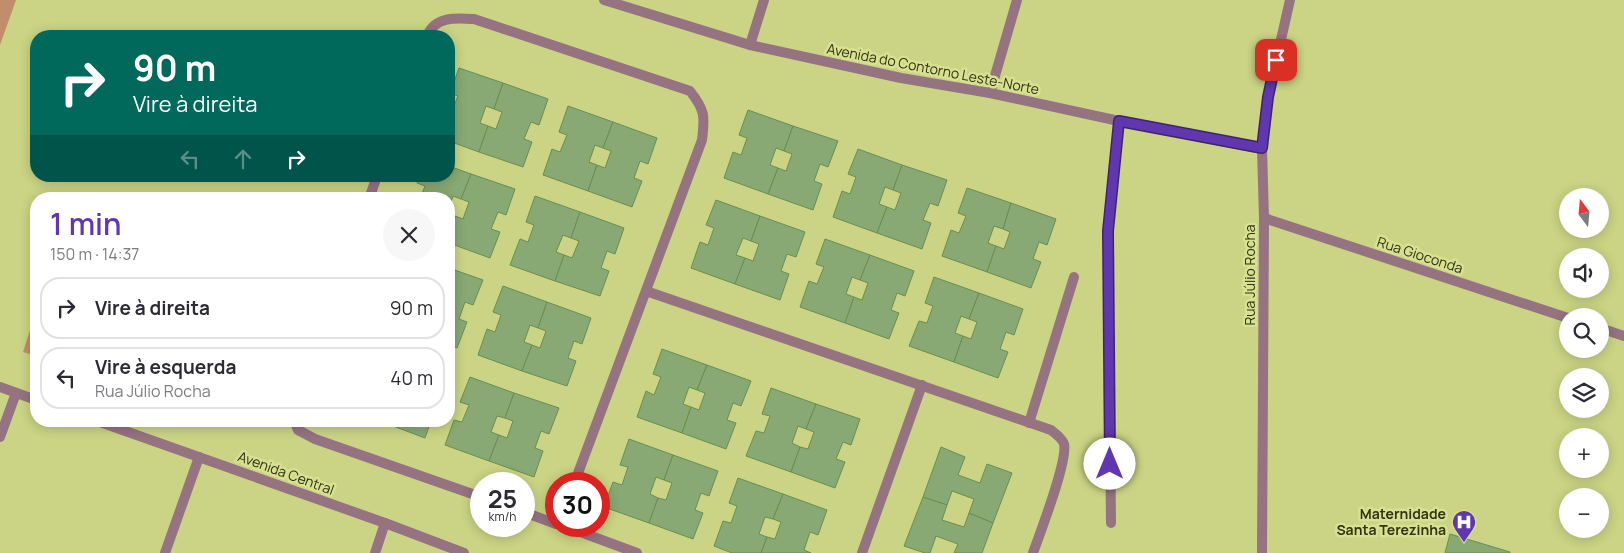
<!DOCTYPE html>
<html lang="pt">
<meta charset="utf-8">
<style>
:root{--surface:#fff;--page:#f7f7f7;--text:#2b2b33;--muted:#7c7c81;--line:#e1e1e2;--accent:#6137af}
body{margin:0;font-family:Manrope,sans-serif;background:var(--page);color:var(--text);height:100vh;display:flex;flex-direction:column;font-size:19px;white-space:nowrap}
*{box-sizing:border-box;margin:0}
p{font-size:16px;color:var(--muted)}
.icon{flex:none;width:28px;height:28px;fill:none;stroke:currentColor;stroke-width:2;stroke-linecap:round;stroke-linejoin:round}
.map{position:relative;flex:1;overflow:hidden}
.details{position:absolute;left:30px;top:192px;width:425px;height:235px;display:flex;flex-direction:column;background:var(--surface);border-radius:20px;box-shadow:0 2px 12px #0003}
.details>*{flex:none}
.top-card{position:absolute;left:30px;top:30px;width:425px;height:152px;border-radius:20px;box-shadow:0 2px 12px #0003;background:#00695c;color:#fff;overflow:hidden}
.needle{width:32px;rotate:344deg}
.controls{position:absolute;left:1559px;top:188px;display:grid;gap:10px}
.controls a{display:grid;place-items:center;width:50px;height:50px;border-radius:50%;background:var(--surface);box-shadow:0 2px 12px #0003;font-size:25px}
.speed{position:absolute;left:470px;top:472px;display:flex;gap:10px;font-size:25px;font-weight:700;text-align:center}
.speed>*{display:grid;place-content:center;width:65px;height:65px;border-radius:50%;background:var(--surface);box-shadow:0 2px 12px #0003;line-height:1}
.speed small{font-size:12px;font-weight:400}
.speed .limit{border:8px solid #d22;background:#fff;color:#111}
.pin{position:absolute;display:grid;place-items:center;width:42px;height:42px;color:#fff;margin:-21px;border-radius:10px;box-shadow:0 2px 8px #0006}
.me{position:absolute;width:55px;margin:-28px;rotate:0deg;stroke-linejoin:round;filter:drop-shadow(0 0 4px #0008)}
.turn{display:flex;align-items:center;gap:18px;height:105px;padding:0 20px;font-size:22px}
.turn .icon{width:65px;height:65px;stroke-width:2.5}
.turn b{display:block;font-size:35px;line-height:42px}
.lanes{display:flex;align-items:center;height:48px;padding:0 20px;background:#0003;justify-content:center;gap:25px;direction:ltr}
.lanes .off{opacity:.35}
.round{display:grid;place-items:center;flex:none;width:52px;height:52px;border-radius:26px;background:var(--page)}
.headline{display:flex;align-items:center;justify-content:space-between;height:85px;padding:0 20px}
h1{font-size:30px;font-weight:600;line-height:38px;color:var(--accent)}
ul{padding:0;list-style:none}
li{display:flex;align-items:center;gap:15px;height:62px;margin:0 10px 8px;padding:0 10px;border:2px solid var(--line);border-radius:20px}
li div{flex:1}
li b{display:block;font-size:19px}
li em{font-style:normal}
.map>svg:first-child{display:block}
.green{fill:#c18e6c}
.building{fill:#88a973;stroke:#688f4e}
.lines{fill:none;stroke-linecap:round;stroke-linejoin:round}
.service{stroke:#957380;stroke-width:10}
.minor{stroke:#957380;stroke-width:10}
.route-casing{stroke:#3f2472;stroke-width:12}
.route{stroke:#6137af;stroke-width:9}
.labels{text-anchor:middle;stroke-width:5;stroke-linejoin:round;paint-order:stroke}
.street-label{font-size:14px;fill:#313413;stroke:#d7e191}
.poi-label{font-size:14px;font-weight:bold;fill:#313413;stroke:#d7e191;text-anchor:end}
</style>
<div class="map">
<svg width="1624" height="553" viewBox="0 0 1624 553">
<rect width="100%" height="100%" fill="#cad484"/>
<g class="green">
<polygon points="0,0 16,0 0,45"/>
<polygon points="36,312 36,356 23,352"/>
</g>
<g class="building">
<polygon points="459,68 503,83 494,109 486,106 480,123 488,126 479,152 449,141 449,112 451,113 458,96 450,93"/>
<polygon points="503,83 548,99 539,125 531,122 524,139 532,142 523,167 479,152 488,126 496,129 502,112 494,109"/>
<polygon points="568,106 613,122 603,148 595,145 589,162 597,165 588,191 543,175 552,149 560,152 567,135 559,132"/>
<polygon points="748,110 793,126 784,151 776,148 770,165 778,168 768,194 724,178 733,152 741,155 747,138 739,135"/>
<polygon points="613,122 657,138 648,164 640,161 634,178 642,181 632,207 588,191 597,165 605,168 611,151 603,148"/>
<polygon points="793,126 838,141 828,167 820,164 814,181 822,184 813,210 768,194 778,168 786,171 792,154 784,151"/>
<polygon points="858,149 902,165 893,190 885,187 879,204 887,207 877,233 833,217 842,191 850,194 856,177 848,174"/>
<polygon points="902,165 947,180 938,206 930,203 923,220 931,223 922,249 877,233 887,207 895,210 901,193 893,190"/>
<polygon points="449,166 471,174 461,199 453,196 449,208 449,199 420,199 425,186 417,183 419,176 449,176"/>
<polygon points="471,174 515,189 506,215 498,212 491,229 500,232 490,258 449,243 449,233 455,216 463,219 469,202 461,199"/>
<polygon points="967,188 1011,203 1003,229 994,226 988,243 996,246 987,272 942,256 951,230 959,233 966,216 958,213"/>
<polygon points="535,196 580,212 571,238 563,235 556,252 564,255 555,281 510,265 520,239 528,242 534,225 526,222"/>
<polygon points="716,200 760,216 751,241 743,238 736,255 745,258 735,284 691,268 700,242 708,245 714,228 706,225"/>
<polygon points="1011,203 1056,219 1047,245 1039,242 1033,259 1041,262 1031,288 987,272 996,246 1004,249 1010,232 1003,229"/>
<polygon points="580,212 624,228 615,254 607,251 601,268 609,271 600,296 555,281 564,255 572,258 579,241 571,238"/>
<polygon points="449,214 455,216 449,233"/>
<polygon points="760,216 805,232 796,257 787,254 781,271 789,274 780,300 735,284 745,258 753,261 759,244 751,241"/>
<polygon points="825,239 870,255 860,280 852,277 846,294 854,297 845,323 800,307 809,281 817,284 824,267 816,264"/>
<polygon points="870,255 914,271 905,296 897,293 891,310 899,313 889,339 845,323 854,297 862,300 868,283 860,280"/>
<polygon points="449,268 483,280 473,305 465,302 459,319 467,322 457,348 449,345"/>
<polygon points="934,277 979,293 969,319 961,316 955,333 963,336 954,362 909,346 919,321 927,323 933,306 925,303"/>
<polygon points="503,286 547,302 538,328 530,325 524,342 532,345 522,371 478,355 487,329 495,332 501,315 493,312"/>
<polygon points="979,293 1023,309 1014,335 1006,332 1000,349 1008,352 998,378 954,362 963,336 971,339 977,322 969,319"/>
<polygon points="547,302 591,318 582,344 574,341 568,358 576,361 567,386 522,371 532,345 540,348 546,331 538,328"/>
<polygon points="662,349 707,365 697,390 689,387 683,404 691,407 682,433 637,417 646,391 654,395 661,377 653,374"/>
<polygon points="707,365 751,381 741,406 733,403 727,420 736,423 726,449 682,433 691,407 699,410 705,393 697,390"/>
<polygon points="470,377 514,393 505,418 497,416 491,432 499,435 489,461 445,445 454,420 462,422 469,405 460,402"/>
<polygon points="771,388 816,404 806,429 798,426 792,443 800,447 791,472 746,456 756,431 764,433 770,416 762,414"/>
<polygon points="514,393 559,408 549,434 541,431 535,448 543,451 534,477 489,461 499,435 507,438 513,421 505,418"/>
<polygon points="816,404 860,419 851,445 843,442 836,459 845,462 835,488 791,472 800,447 808,449 814,432 806,429"/>
<polygon points="380,421 431,421 425,438"/>
<polygon points="629,439 673,455 664,480 656,477 650,494 658,498 649,523 604,507 613,482 622,485 628,467 620,465"/>
<polygon points="941,447 965,457 958,475 980,483 987,464 1012,473 993,523 969,513 974,499 952,491 947,505 923,497"/>
<polygon points="673,455 718,471 709,496 701,493 695,510 703,513 693,539 649,523 658,498 666,500 672,483 664,480"/>
<polygon points="738,478 783,494 773,519 765,517 759,534 767,537 761,553 732,553 714,546 723,521 731,523 737,506 729,503"/>
<polygon points="783,494 827,510 818,535 810,532 804,550 811,553 761,553 767,537 775,539 781,522 773,519"/>
<polygon points="923,497 947,505 942,520 964,527 969,513 993,523 982,553 954,553 958,544 936,536 930,553 925,553 904,546"/>
<polygon points="1450,534 1510,552 1510,553 1445,553"/>
</g>
<g class="lines">
<g class="service">
<path d="M427,36C435,16 456,18 474,19L690,91C705,110 705,116 702,140L574,484"/>
<polyline points="369,199 377,176"/>
<path d="M646,291L1051,430C1056,434 1062,438 1064,444C1068,461 1040,533 1033,553"/>
<polyline points="294,421 298,430 315,439 481,497"/>
<polyline points="1029,423 1074,277"/>
<polyline points="524,512 556,524"/>
<polyline points="564,526 637,553"/>
<polyline points="862,553 922,385"/>
</g>
<g class="minor">
<polyline points="604,0 750,45 901,78 990,93 1119,121 1262,149"/>
<polyline points="750,45 764,0"/>
<polyline points="990,93 1017,0"/>
<polyline points="1264,218 1568,318"/>
<polyline points="1600,328 1624,336"/>
<polyline points="0,387 36,400"/>
<polyline points="97,421 385,523 464,553"/>
<polyline points="0,437 16,393"/>
<polyline points="1111,523 1108,231 1119,121"/>
<polyline points="165,553 199,457"/>
<polyline points="375,553 385,523"/>
<polyline points="1262,553 1264,218 1262,149 1268,97 1290,0"/>
</g>
</g>
<g class="lines">
<g class="route-casing">
<polyline id="route" points="1110,464 1108,231 1119,121 1262,148 1268,97 1276,60"/>
</g>
<use href="#route" class="route"/>
</g>
<defs>
<g id="hospital-pin" transform="scale(1.25)"><path d="M0 17L-7.5 6A9.5 9.5 0 1 1 7.5 6Z" fill="#6137af" stroke="#d7e191"/><path d="M-5-5h3v3.5h4V-5h3V5h-3V1.5h-4V5h-3Z" fill="#fff"/></g>
</defs>
<g fill-rule="evenodd">
<use href="#hospital-pin" x="1464" y="522"/>
</g>
<g class="labels">
<g class="street-label">
<text transform="translate(933 69) rotate(11)" y="5">Avenida do Contorno Leste-Norte</text>
<text transform="translate(1420 255) rotate(18)" y="5">Rua Gioconda</text>
<text transform="translate(1250 275) rotate(-90)" y="5">Rua Júlio Rocha</text>
<text transform="translate(286 473) rotate(20)" y="5">Avenida Central</text>
</g>
<g class="poi-label">
<text x="1446" y="519">Maternidade<tspan x="1446" dy="16">Santa Terezinha</tspan></text>
</g>
</g>
</svg>
<div class="controls">
<a><svg class="needle" viewBox="-14 -14 28 28"><path d="M0-13l5 13h-10z" fill="#e53935"/><path d="M0 13l5-13h-10z" fill="#7c7c81"/></svg></a>
<a><svg class="icon" aria-label="sound" viewBox="0 0 24 24"><path d="M4 9h4l5-4v14l-5-4H4zM17 9q2 3 0 6"/></svg></a>
<a><svg class="icon" aria-label="search" viewBox="0 0 24 24"><circle cx="10" cy="10" r="6"/><path d="M15 15l6 6"/></svg></a>
<a><svg class="icon" aria-label="layers" viewBox="0 0 24 24"><path d="M12 4l9 5-9 5-9-5zM3 14l9 5 9-5"/></svg></a>
<a>+</a>
<a>−</a>
</div>
<div class="speed"><div>25<small>km/h</small></div><div class="limit">30</div></div>
<div class="pin" style="left:1276px;top:60px;background:#d93025"><svg class="icon" aria-label="arrive" viewBox="0 0 24 24"><path d="M6 21V4h12l-3 4 3 4H6"/></svg></div>
<svg class="me" style="left:1110px;top:464px" viewBox="-20 -20 40 40"><circle r="19" fill="#fff"/><path d="M0-13L10 11 0 6-10 11z" fill="#6137af"/></svg>
<div class="top-card">
<div class="turn"><svg class="icon" aria-label="right" viewBox="0 0 24 24"><path d="M7 20v-9h11M14 6l5 5-5 5"/></svg><div><b>90 m</b>Vire à direita</div></div>
<div class="lanes"><svg class="icon off" aria-label="left" viewBox="0 0 24 24"><path d="M17 20v-9H6M10 6l-5 5 5 5"/></svg><svg class="icon off" aria-label="ahead" viewBox="0 0 24 24"><path d="M12 20V5M6 11l6-6 6 6"/></svg><svg class="icon" aria-label="right" viewBox="0 0 24 24"><path d="M7 20v-9h11M14 6l5 5-5 5"/></svg></div>
</div>
<section class="details">
<div class="headline"><div><h1>1 min</h1><p>150 m · 14:37</p></div><a class="round"><svg class="icon" aria-label="close" viewBox="0 0 24 24"><path d="M6 6l12 12M18 6L6 18"/></svg></a></div>
<ul>
<li><svg class="icon" aria-label="right" viewBox="0 0 24 24"><path d="M7 20v-9h11M14 6l5 5-5 5"/></svg><div><b>Vire à direita</b></div><em>90 m</em></li>
<li><svg class="icon" aria-label="left" viewBox="0 0 24 24"><path d="M17 20v-9H6M10 6l-5 5 5 5"/></svg><div><b>Vire à esquerda</b><p>Rua Júlio Rocha</p></div><em>40 m</em></li>
</ul>
</section>
</div>
